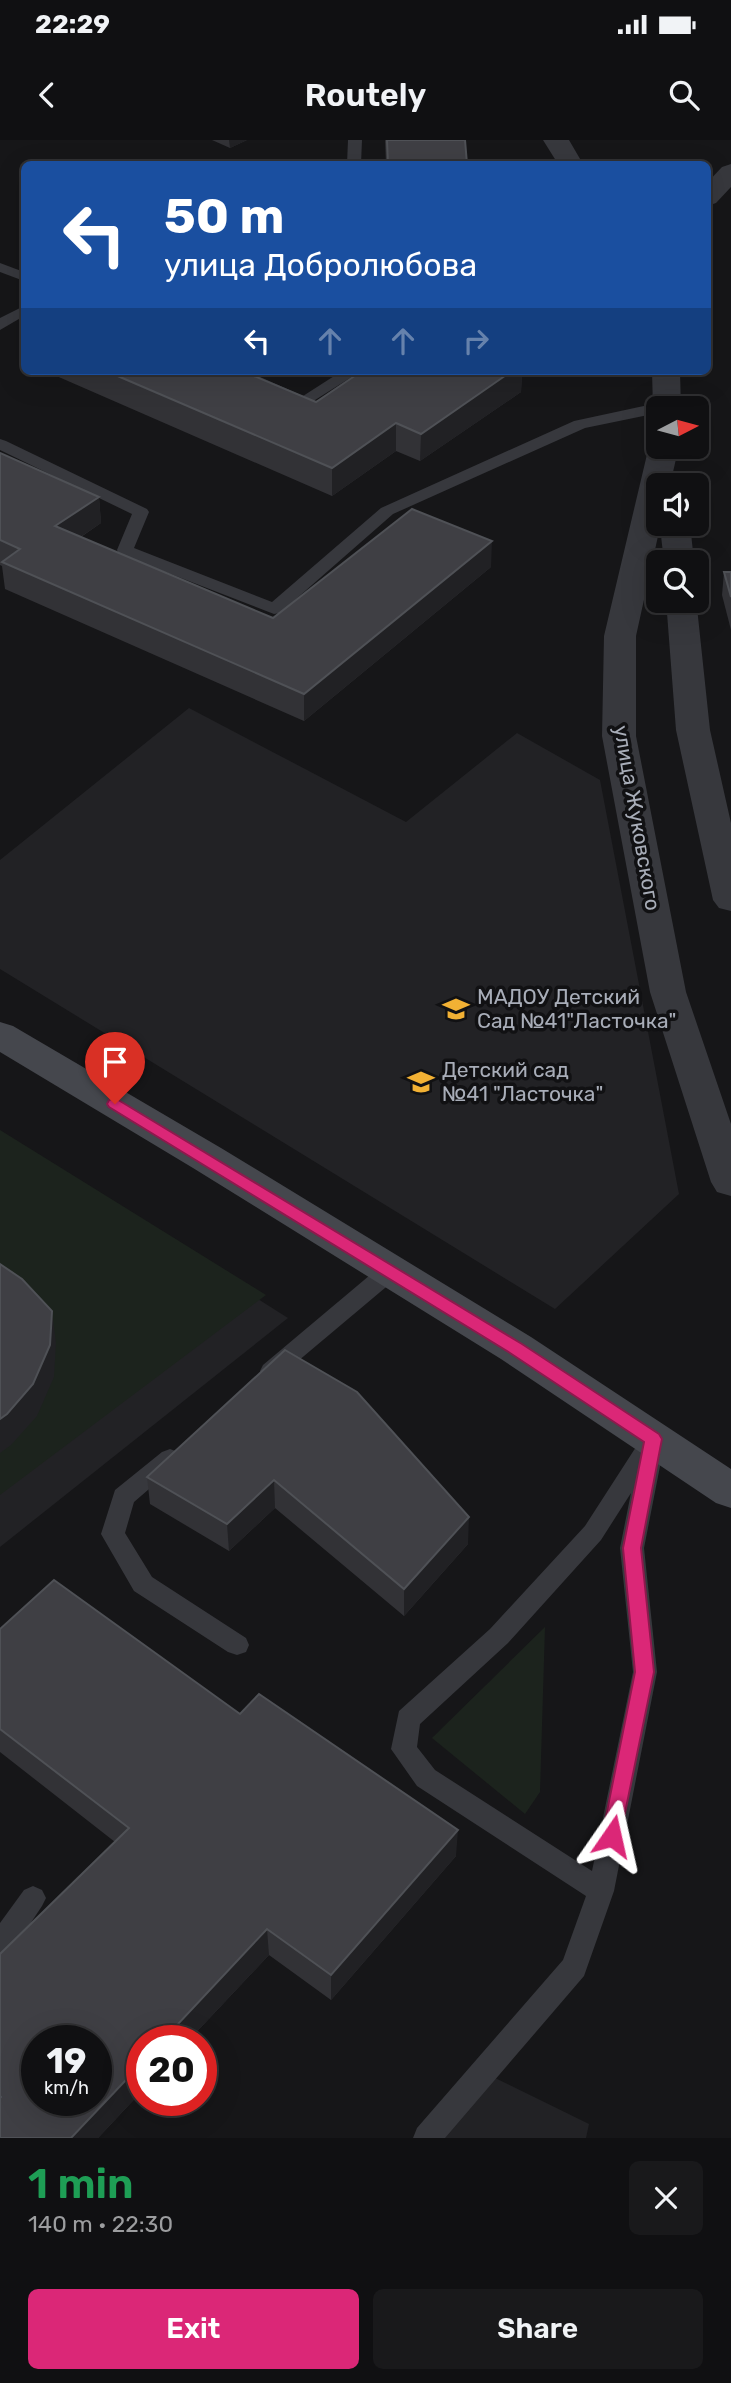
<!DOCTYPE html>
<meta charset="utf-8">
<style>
:root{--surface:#101012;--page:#19191b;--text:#f1f3f6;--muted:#9c9d9f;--line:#303032;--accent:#db2777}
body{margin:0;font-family:Rubik,sans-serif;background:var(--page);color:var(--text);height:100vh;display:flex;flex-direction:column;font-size:26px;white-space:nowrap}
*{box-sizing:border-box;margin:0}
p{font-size:23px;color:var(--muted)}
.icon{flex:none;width:38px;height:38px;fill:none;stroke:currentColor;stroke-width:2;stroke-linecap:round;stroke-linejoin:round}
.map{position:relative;height:1998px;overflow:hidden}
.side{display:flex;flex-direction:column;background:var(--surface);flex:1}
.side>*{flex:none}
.banner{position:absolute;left:21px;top:21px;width:690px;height:214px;border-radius:10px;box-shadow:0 7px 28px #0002,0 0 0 2px var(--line);background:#1a4fa0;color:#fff;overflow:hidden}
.needle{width:46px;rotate:84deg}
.fabs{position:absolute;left:646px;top:256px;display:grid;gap:14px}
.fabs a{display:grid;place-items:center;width:63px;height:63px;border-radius:10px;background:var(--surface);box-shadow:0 7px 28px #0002,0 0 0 2px var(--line);font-size:35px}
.speed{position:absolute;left:21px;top:1885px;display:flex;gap:14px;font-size:35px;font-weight:700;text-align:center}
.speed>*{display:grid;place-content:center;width:91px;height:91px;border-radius:50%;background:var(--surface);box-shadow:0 7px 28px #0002,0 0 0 2px var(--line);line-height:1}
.speed small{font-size:18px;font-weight:400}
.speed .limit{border:10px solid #d22;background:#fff;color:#111}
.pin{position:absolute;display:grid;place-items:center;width:60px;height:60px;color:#fff;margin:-72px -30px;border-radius:50% 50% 50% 0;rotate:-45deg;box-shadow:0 0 7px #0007}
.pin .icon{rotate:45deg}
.me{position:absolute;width:77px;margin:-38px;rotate:11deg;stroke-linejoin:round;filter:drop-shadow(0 0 5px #0008)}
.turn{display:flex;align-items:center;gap:24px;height:147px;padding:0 28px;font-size:32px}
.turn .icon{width:91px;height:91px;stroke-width:2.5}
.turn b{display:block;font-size:49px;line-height:60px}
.lanes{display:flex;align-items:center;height:66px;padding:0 28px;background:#0003;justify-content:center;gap:35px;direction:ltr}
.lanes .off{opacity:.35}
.round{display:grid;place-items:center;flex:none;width:74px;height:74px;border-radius:10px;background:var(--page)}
.head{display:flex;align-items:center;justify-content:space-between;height:119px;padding:0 28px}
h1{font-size:42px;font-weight:600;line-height:52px;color:#1e9e55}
.action{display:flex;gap:14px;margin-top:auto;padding:14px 28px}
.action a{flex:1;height:80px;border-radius:10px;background:var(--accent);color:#fff;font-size:28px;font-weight:600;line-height:80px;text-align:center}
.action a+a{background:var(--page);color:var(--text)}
.status{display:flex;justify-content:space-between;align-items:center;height:49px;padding:0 35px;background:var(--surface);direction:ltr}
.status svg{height:19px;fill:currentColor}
header{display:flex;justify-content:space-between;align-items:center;height:91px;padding:0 28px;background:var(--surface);font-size:32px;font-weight:600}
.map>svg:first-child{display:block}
.built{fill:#222225}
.green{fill:#1c231d}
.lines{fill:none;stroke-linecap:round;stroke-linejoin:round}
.lane{fill:#37383d;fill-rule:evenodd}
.street{fill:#37383d;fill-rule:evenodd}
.secondary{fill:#45474d;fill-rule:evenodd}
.wall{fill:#323236}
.shaded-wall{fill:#212124}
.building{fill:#3f3f44;stroke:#4f5156;stroke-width:2;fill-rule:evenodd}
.route{fill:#db2777;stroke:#8e194d;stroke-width:2}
.labels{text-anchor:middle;stroke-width:7;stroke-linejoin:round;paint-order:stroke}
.street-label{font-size:21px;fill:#a8adb8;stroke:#111113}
.poi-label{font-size:21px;fill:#a8adb8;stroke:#111113;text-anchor:start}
</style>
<div class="status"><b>22:29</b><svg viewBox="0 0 49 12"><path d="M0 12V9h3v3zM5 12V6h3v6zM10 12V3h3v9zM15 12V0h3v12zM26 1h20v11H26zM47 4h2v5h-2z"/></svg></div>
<header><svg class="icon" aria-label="back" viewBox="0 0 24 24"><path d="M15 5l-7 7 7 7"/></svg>Routely<svg class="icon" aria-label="search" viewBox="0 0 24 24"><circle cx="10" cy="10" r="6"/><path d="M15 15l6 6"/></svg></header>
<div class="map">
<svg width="731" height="1998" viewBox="0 0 731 1998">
<rect width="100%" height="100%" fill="#161618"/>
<g class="built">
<polygon points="189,568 406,682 517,593 600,640 679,1054 555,1169 0,829 0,720"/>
<polygon points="0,995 288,1178 0,1407"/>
<polygon points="493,1937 589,1984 586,1998 443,1998"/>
</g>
<g class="green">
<polygon points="0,990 266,1155 0,1355"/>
<polygon points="545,1487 540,1652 525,1674 432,1598"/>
</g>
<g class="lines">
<g class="lane">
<polygon points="348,0 362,0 361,24 347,24"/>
<polygon points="0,123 24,132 24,141 0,132"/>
<polygon points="24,166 24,176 0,190 0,178"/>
<polygon points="226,231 247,231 303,256 342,231 361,231 304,267"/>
<polygon points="667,261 673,263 674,268 658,268 658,273 585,288 393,374 280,473 274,474 119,414 117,410 132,374 0,310 0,299 6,301 147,369 149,372 134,408 272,462 381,368 574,281"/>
<polygon points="390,1123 398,1125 401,1131 398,1137 279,1237 271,1240 263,1237 260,1231 263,1225 382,1125"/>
<path d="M653,1290L661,1293L665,1299L660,1307L663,1311L644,1408L657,1532L614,1751L584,1836L445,1998H413L417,1988L563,1820L586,1756L417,1646L391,1609L399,1571L490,1489L585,1386L645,1293ZM631,1353L620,1408L633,1532L592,1731L435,1630L417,1607L420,1584L508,1503L601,1400Z"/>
<polygon points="170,1309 178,1312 182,1318 178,1324 134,1362 125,1393 152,1437 246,1498 249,1505 246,1512 237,1515 228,1512 134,1451 101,1394 115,1350 162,1312"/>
<polygon points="33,1746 42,1750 46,1758 42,1766 10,1814 0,1817 0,1783 24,1750"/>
</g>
<g class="street">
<polygon points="543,0 569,0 583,24 558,24"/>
<polygon points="731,24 731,47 716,63 707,66 707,43 722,27"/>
<polygon points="652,231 680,231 681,268 658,268 657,274 653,268"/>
<polygon points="658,299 658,306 679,306 670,345 658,345 658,383 690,383 694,422 664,422 660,387 636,496 636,596 686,852 731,984 731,1056 717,1052 711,1042 650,852 602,596 604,496 649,306"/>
<polygon points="696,458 710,590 731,683 731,771 719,768 713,760 676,590 666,460"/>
</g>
<polygon class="secondary" points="0,882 13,886 221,1008 531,1197 731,1329 731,1368 716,1363 501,1219 193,1028 0,912"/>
</g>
<g class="wall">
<polygon points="212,0 247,0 230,8"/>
<polygon points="385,0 465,0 467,24 386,24"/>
<polygon points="45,231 242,231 316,262 362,231 522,231 521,252 420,321 396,311 332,356"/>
<polygon points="0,313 99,357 101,383 81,397 273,478 491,427 304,581 5,449 2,426 0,425"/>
<polygon points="724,432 731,432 731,490 722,455"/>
<polygon points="285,1210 468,1404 404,1476 275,1368 229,1411 150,1364 147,1337"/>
<polygon points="0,1489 240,1574 456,1716 331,1860 269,1815 189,1900 142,1900 142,1951 98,1998 0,1998 0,1814 115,1702 0,1612"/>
</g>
<g class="shaded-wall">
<polygon points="229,0 247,0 230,8"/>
<polygon points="512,231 522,231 521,252 420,321 421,294"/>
<polygon points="396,283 396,311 332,356 332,328"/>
<polygon points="99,357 101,383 58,412 55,386"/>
<polygon points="492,401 491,427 304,581 304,554"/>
<polygon points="52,1171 56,1203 54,1237 37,1276 11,1305 0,1313 0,1279"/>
<polygon points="274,1340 275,1368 229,1411 227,1384"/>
<polygon points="469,1377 468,1404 404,1476 404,1449"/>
<polygon points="458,1690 456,1716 331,1860 331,1835"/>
<polygon points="267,1789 269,1815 189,1900 163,1900"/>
<polygon points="142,1923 142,1951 98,1998 71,1998"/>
</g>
<g class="building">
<polygon points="387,0 465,0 467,24 388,24"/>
<polygon points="106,231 242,231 316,262 362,231 512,231 421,294 396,283 332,328"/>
<polygon points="0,313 99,357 55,386 273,478 412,369 492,401 304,554 2,422 20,409 0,400"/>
<polygon points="724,432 731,432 731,457"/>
<polygon points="0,1124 22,1139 52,1171 50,1205 33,1244 7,1274 0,1279"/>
<polygon points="285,1210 357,1252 469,1377 404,1449 274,1340 227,1384 147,1337"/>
<path d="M54,1440L240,1574L259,1554L458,1690L331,1835L267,1789L163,1900H142V1923L71,1998H0V1958L1,1957L0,1956V1814L129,1688L0,1589V1489ZM37,1900H96V1960H37Z"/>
</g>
<polygon class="route" points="115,958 522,1204 659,1294 662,1299 641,1408 654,1532 619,1702 612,1705 605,1702 602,1696 635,1532 623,1408 644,1302 510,1213 109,967 107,964 109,960"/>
<defs>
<g id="school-bare" transform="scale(2.1)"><path d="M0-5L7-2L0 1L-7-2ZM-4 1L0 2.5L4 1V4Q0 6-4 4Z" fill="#f2b134" stroke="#111113" stroke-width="2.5" paint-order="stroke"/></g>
</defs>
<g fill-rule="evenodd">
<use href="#school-bare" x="456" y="869"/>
<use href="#school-bare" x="421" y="942"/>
</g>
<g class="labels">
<g class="street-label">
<text transform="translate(637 678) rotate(80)" y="7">улица Жуковского</text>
</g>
<g class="poi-label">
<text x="477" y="864">МАДОУ Детский<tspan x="477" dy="24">Сад №41"Ласточка"</tspan></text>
<text x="442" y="937">Детский сад<tspan x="442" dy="24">№41 "Ласточка"</tspan></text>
</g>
</g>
</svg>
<div class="fabs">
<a><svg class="needle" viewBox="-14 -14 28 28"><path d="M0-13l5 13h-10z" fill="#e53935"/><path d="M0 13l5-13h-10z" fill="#9c9d9f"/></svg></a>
<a><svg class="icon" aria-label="sound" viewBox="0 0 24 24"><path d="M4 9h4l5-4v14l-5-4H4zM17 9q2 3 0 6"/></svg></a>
<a><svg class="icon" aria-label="search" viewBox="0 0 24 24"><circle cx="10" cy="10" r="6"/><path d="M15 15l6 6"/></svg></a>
</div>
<div class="speed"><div>19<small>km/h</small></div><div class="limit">20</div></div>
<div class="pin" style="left:115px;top:964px;background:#d93025"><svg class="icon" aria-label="arrive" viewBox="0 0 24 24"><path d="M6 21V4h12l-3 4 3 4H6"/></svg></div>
<svg class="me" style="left:612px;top:1696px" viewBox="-20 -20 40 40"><path d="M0-17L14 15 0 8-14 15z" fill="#db2777" stroke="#fff" stroke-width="4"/></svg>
<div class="banner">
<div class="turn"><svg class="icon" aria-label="left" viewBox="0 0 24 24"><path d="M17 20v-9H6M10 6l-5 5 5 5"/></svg><div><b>50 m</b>улица Добролюбова</div></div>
<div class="lanes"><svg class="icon" aria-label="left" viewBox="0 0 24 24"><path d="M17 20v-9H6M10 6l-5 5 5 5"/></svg><svg class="icon off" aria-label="ahead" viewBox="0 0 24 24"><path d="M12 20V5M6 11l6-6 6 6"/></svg><svg class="icon off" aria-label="ahead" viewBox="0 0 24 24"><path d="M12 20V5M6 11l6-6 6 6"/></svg><svg class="icon off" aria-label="right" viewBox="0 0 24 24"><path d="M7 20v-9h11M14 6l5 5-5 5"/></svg></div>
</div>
</div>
<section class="side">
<div class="head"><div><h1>1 min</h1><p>140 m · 22:30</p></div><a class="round"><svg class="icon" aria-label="close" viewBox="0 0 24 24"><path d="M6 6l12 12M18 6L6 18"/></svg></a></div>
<div class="action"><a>Exit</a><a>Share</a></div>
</section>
